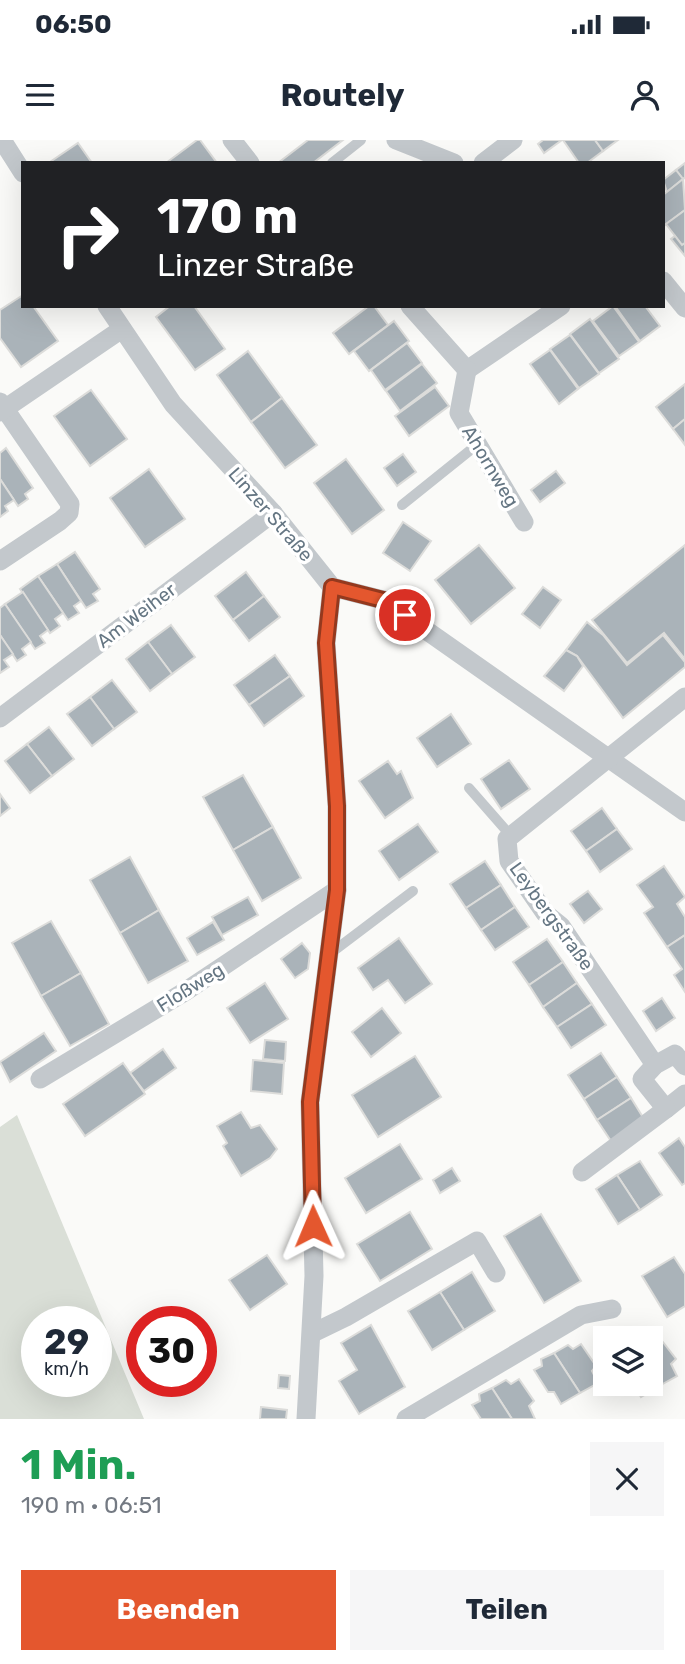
<!DOCTYPE html>
<html lang="de">
<meta charset="utf-8">
<style>
:root{--surface:#fff;--page:#f6f6f7;--text:#1f2937;--muted:#747a83;--accent:#e4572e}
body{margin:0;font-family:Rubik,sans-serif;background:var(--page);color:var(--text);height:100vh;display:flex;flex-direction:column;font-size:26px;white-space:nowrap}
*{box-sizing:border-box;margin:0}
p{font-size:23px;color:var(--muted)}
.icon{flex:none;width:38px;height:38px;fill:none;stroke:currentColor;stroke-width:2;stroke-linecap:round;stroke-linejoin:round}
.map{position:relative;height:1279px;overflow:hidden}
.panel{display:flex;flex-direction:column;background:var(--surface);flex:1}
.panel>*{flex:none}
.banner{position:absolute;left:21px;top:21px;width:644px;height:147px;border-radius:0px;box-shadow:0 7px 28px #0002;background:#202124;color:#fff;overflow:hidden}
.tools{position:absolute;left:593px;top:1186px;display:grid;gap:14px}
.tools a{display:grid;place-items:center;width:70px;height:70px;border-radius:0px;background:var(--surface);box-shadow:0 7px 28px #0002;font-size:35px}
.speed{position:absolute;left:21px;top:1166px;display:flex;gap:14px;font-size:35px;font-weight:700;text-align:center}
.speed>*{display:grid;place-content:center;width:91px;height:91px;border-radius:50%;background:var(--surface);box-shadow:0 7px 28px #0002;line-height:1}
.speed small{font-size:18px;font-weight:400}
.speed .limit{border:10px solid #d22;background:#fff;color:#111}
.pin{position:absolute;display:grid;place-items:center;width:60px;height:60px;color:#fff;margin:-30px;border:4px solid #fff;border-radius:50%;box-shadow:0 2px 7px #0007}
.me{position:absolute;width:77px;margin:-38px;rotate:359deg;stroke-linejoin:round;filter:drop-shadow(0 0 5px #0008)}
.turn{display:flex;align-items:center;gap:24px;height:147px;padding:0 21px;font-size:32px}
.turn .icon{width:91px;height:91px;stroke-width:2.5}
.turn b{display:block;font-size:49px;line-height:60px}
.round{display:grid;place-items:center;flex:none;width:74px;height:74px;border-radius:0px;background:var(--page)}
.headline{display:flex;align-items:center;justify-content:space-between;height:119px;padding:0 21px}
h1{font-size:42px;font-weight:700;line-height:52px;color:#1e9e55}
.button{display:flex;gap:14px;margin-top:auto;padding:14px 21px}
.button a{flex:1;height:80px;border-radius:0px;background:var(--accent);color:#fff;font-size:28px;font-weight:700;line-height:80px;text-align:center}
.button a+a{background:var(--page);color:var(--text)}
.status{display:flex;justify-content:space-between;align-items:center;height:49px;padding:0 35px;background:var(--surface);direction:ltr}
.status svg{height:19px;fill:currentColor}
header{display:flex;justify-content:space-between;align-items:center;height:91px;padding:0 21px;background:var(--surface);font-size:32px;font-weight:700}
.map>svg:first-child{display:block}
.green{fill:#dadfd7;fill-rule:evenodd}
.building{fill:#aab3b9;stroke:#dcdcda;stroke-width:2}
.lines{fill:none;stroke-linecap:round;stroke-linejoin:round}
.service{stroke:#c3c8cc;stroke-width:10}
.minor{stroke:#c3c8cc;stroke-width:19}
.route-casing{stroke:#94391e;stroke-width:18}
.route{stroke:#e4572e;stroke-width:12}
.labels{text-anchor:middle;stroke-width:7;stroke-linejoin:round;paint-order:stroke}
.street-label{font-size:19px;fill:#657683;stroke:#fff}
</style>
<div class="status"><b>06:50</b><svg viewBox="0 0 49 12"><path d="M0 12V9h3v3zM5 12V6h3v6zM10 12V3h3v9zM15 12V0h3v12zM26 1h20v11H26zM47 4h2v5h-2z"/></svg></div>
<header><svg class="icon" aria-label="menu" viewBox="0 0 24 24"><path d="M4 6h16M4 12h16M4 18h16"/></svg>Routely<svg class="icon" aria-label="person" viewBox="0 0 24 24"><circle cx="12" cy="8" r="4"/><path d="M4 21q1-7 8-7t8 7"/></svg></header>
<div class="map">
<svg width="685" height="1279" viewBox="0 0 685 1279">
<rect width="100%" height="100%" fill="#fafaf8"/>
<path class="green" d="M17,975L144,1279H0V987ZM37,1181H96V1241H37Z"/>
<g class="building">
<polygon points="197,0 200,0 217,23 166,23"/>
<polygon points="308,0 343,0 313,23 278,23"/>
<polygon points="543,0 562,0 544,13 538,4"/>
<polygon points="563,0 595,0 603,11 587,23 579,23"/>
<polygon points="595,0 618,0 603,11"/>
<polygon points="78,3 92,23 50,23 50,22"/>
<polygon points="685,23 685,38 683,39 676,30"/>
<polygon points="676,30 683,39 667,52 663,40"/>
<polygon points="683,39 685,70 664,86 663,55"/>
<polygon points="685,70 685,103 682,105 666,84"/>
<polygon points="675,96 682,105 685,103 685,116 671,99"/>
<polygon points="23,155 23,166 33,166 58,201 21,227 0,198 0,170"/>
<polygon points="170,166 194,166 225,209 195,230 156,177"/>
<polygon points="369,166 374,166 388,185 349,214 333,193"/>
<polygon points="613,166 639,202 619,216 593,181"/>
<polygon points="615,166 645,166 660,186 640,201"/>
<polygon points="590,179 619,219 599,233 570,194"/>
<polygon points="394,181 409,201 369,231 354,211"/>
<polygon points="570,195 599,234 579,248 550,209"/>
<polygon points="407,203 422,223 385,250 371,230"/>
<polygon points="550,210 578,249 559,264 530,224"/>
<polygon points="248,211 282,258 251,282 217,235"/>
<polygon points="422,224 437,243 400,271 386,251"/>
<polygon points="685,244 685,279 673,289 656,267"/>
<polygon points="435,247 449,266 409,296 395,276"/>
<polygon points="91,250 127,299 90,326 54,276"/>
<polygon points="282,258 317,305 285,328 251,282"/>
<polygon points="685,279 685,305 673,289"/>
<polygon points="6,308 33,348 25,354 28,359 18,366 0,339 0,313"/>
<polygon points="403,314 416,332 397,346 384,328"/>
<polygon points="346,319 384,370 352,394 314,343"/>
<polygon points="149,329 185,379 145,407 110,358"/>
<polygon points="556,331 565,343 540,362 531,350"/>
<polygon points="0,339 14,360 5,366 8,371 0,377"/>
<polygon points="403,382 431,401 410,431 383,413"/>
<polygon points="479,405 515,448 471,484 435,440"/>
<polygon points="685,405 685,519 664,493 627,523 592,480"/>
<polygon points="75,412 100,449 93,454 98,461 86,468 57,424"/>
<polygon points="57,424 81,461 74,466 79,473 68,480 38,436"/>
<polygon points="246,432 264,456 233,480 215,456"/>
<polygon points="38,436 63,473 55,479 60,486 50,493 20,449"/>
<polygon points="543,447 561,460 540,488 522,474"/>
<polygon points="23,452 48,490 40,496 45,503 35,509 5,464"/>
<polygon points="264,456 280,477 249,501 233,480"/>
<polygon points="5,464 31,502 22,509 26,515 17,521 0,495 0,468"/>
<polygon points="587,482 603,495 627,525 663,495 685,522 685,527 623,578 577,516 566,510"/>
<polygon points="171,485 195,517 172,534 148,502"/>
<polygon points="0,495 13,514 4,520 9,527 0,533"/>
<polygon points="148,502 172,534 150,551 126,519"/>
<polygon points="566,510 577,516 583,526 564,551 544,536"/>
<polygon points="275,515 290,536 249,565 234,545"/>
<polygon points="290,536 304,556 264,586 249,565"/>
<polygon points="112,540 137,572 114,589 90,557"/>
<polygon points="90,557 114,589 92,606 67,574"/>
<polygon points="451,574 471,604 437,627 417,598"/>
<polygon points="49,587 74,619 52,636 27,604"/>
<polygon points="27,604 52,636 30,653 5,621"/>
<polygon points="509,620 530,649 501,669 481,639"/>
<polygon points="388,621 397,634 401,631 413,658 385,678 359,641"/>
<polygon points="243,635 273,687 233,710 203,657"/>
<polygon points="0,654 10,668 0,676"/>
<polygon points="602,668 617,689 586,711 571,691"/>
<polygon points="418,684 438,712 399,740 379,711"/>
<polygon points="273,687 301,738 262,761 233,710"/>
<polygon points="617,689 632,709 600,732 586,711"/>
<polygon points="130,717 159,770 120,793 90,740"/>
<polygon points="485,721 501,745 466,768 450,744"/>
<polygon points="664,726 685,757 677,764 685,777 685,795 667,807 644,773 653,767 637,745"/>
<polygon points="501,745 515,767 481,790 466,768"/>
<polygon points="588,751 602,769 584,783 570,764"/>
<polygon points="248,757 258,775 222,795 212,777"/>
<polygon points="515,767 529,787 495,810 481,790"/>
<polygon points="159,770 188,821 148,843 120,793"/>
<polygon points="51,781 81,833 41,856 12,803"/>
<polygon points="213,782 224,800 197,815 187,798"/>
<polygon points="685,795 685,852 674,835 682,829 667,807"/>
<polygon points="399,798 432,844 405,863 388,840 373,850 358,828"/>
<polygon points="547,799 563,822 529,845 513,822"/>
<polygon points="302,803 310,813 308,829 295,838 281,819"/>
<polygon points="563,822 577,843 543,867 529,845"/>
<polygon points="81,833 109,884 70,906 41,856"/>
<polygon points="265,843 288,879 250,903 227,868"/>
<polygon points="577,843 592,864 557,887 543,867"/>
<polygon points="662,858 675,878 656,891 643,871"/>
<polygon points="592,864 606,885 571,908 557,887"/>
<polygon points="382,868 401,893 371,917 352,892"/>
<polygon points="44,893 56,911 10,942 0,922"/>
<polygon points="265,900 286,902 285,921 263,919"/>
<polygon points="163,909 176,928 144,951 130,933"/>
<polygon points="601,913 617,937 584,959 568,935"/>
<polygon points="415,916 441,957 378,997 352,955"/>
<polygon points="253,920 284,923 282,954 251,951"/>
<polygon points="123,923 145,954 85,996 63,964"/>
<polygon points="617,937 631,958 597,980 584,959"/>
<polygon points="631,958 644,979 611,1001 597,980"/>
<polygon points="241,972 251,988 260,985 277,1009 270,1018 241,1036 223,1006 227,1003 217,986"/>
<polygon points="679,998 685,1007 685,1043 682,1045 659,1013"/>
<polygon points="400,1004 422,1039 366,1073 345,1038"/>
<polygon points="640,1021 662,1055 640,1070 617,1035"/>
<polygon points="452,1028 460,1041 440,1053 433,1040"/>
<polygon points="617,1035 640,1070 618,1084 596,1049"/>
<polygon points="410,1072 432,1109 380,1141 357,1104"/>
<polygon points="541,1074 581,1141 544,1163 504,1096"/>
<polygon points="267,1115 287,1144 250,1170 229,1140"/>
<polygon points="674,1117 685,1134 685,1166 667,1177 642,1136"/>
<polygon points="472,1132 495,1171 464,1190 440,1152"/>
<polygon points="440,1152 464,1190 432,1210 408,1171"/>
<polygon points="371,1185 405,1247 359,1274 339,1241 357,1230 341,1203"/>
<polygon points="659,1197 676,1219 671,1224 677,1236 659,1246 651,1233 651,1200"/>
<polygon points="581,1204 596,1226 592,1231 598,1243 580,1253 554,1213 568,1205 573,1209"/>
<polygon points="554,1213 580,1253 561,1264 554,1252 548,1252 534,1230 542,1226 541,1219"/>
<polygon points="651,1233 659,1246 641,1257 634,1244 628,1244 651,1244"/>
<polygon points="279,1235 290,1236 289,1249 278,1248"/>
<polygon points="519,1239 534,1261 529,1266 535,1279 512,1279 492,1248 506,1240 511,1244"/>
<polygon points="492,1248 512,1279 481,1279 472,1265 480,1261 479,1254"/>
<polygon points="261,1267 287,1270 286,1279 260,1279"/>
</g>
<g class="lines">
<g class="service">
<polyline points="332,23 361,0"/>
<polyline points="402,365 478,304"/>
<polyline points="469,648 511,696"/>
<polyline points="331,813 413,751"/>
</g>
<g class="minor">
<polyline points="2,0 23,33"/>
<polyline points="232,0 250,23"/>
<polyline points="396,0 454,23"/>
<polyline points="483,23 513,0"/>
<polyline points="663,141 685,168"/>
<polyline points="107,166 173,264 273,373 332,447 383,460 685,672"/>
<polyline points="410,166 467,230 561,166"/>
<polyline points="467,230 459,273 524,382"/>
<polyline points="0,262 70,364 69,373 60,381 0,421"/>
<polyline points="0,272 122,189"/>
<polyline points="0,578 273,373"/>
<polyline points="655,925 561,786 545,773 509,721 507,699 685,557"/>
<polyline points="685,926 675,914 655,925 642,939 666,969 685,954"/>
<polyline points="40,939 186,851 337,750"/>
<polyline points="582,1032 666,969"/>
<polyline points="313,1193 346,1177 477,1101 496,1133"/>
<polyline points="306,1279 314,1136 310,962 337,750 337,666 326,503 332,447"/>
<polyline points="406,1279 581,1175 612,1169"/>
</g>
</g>
<g class="lines">
<g class="route-casing">
<polyline id="route" points="313,1086 310,962 337,750 337,666 326,503 332,447 383,460 405,475"/>
</g>
<use href="#route" class="route"/>
</g>
<g class="labels">
<g class="street-label">
<text transform="translate(491 326) rotate(59)" y="7">Ahornweg</text>
<text transform="translate(271 374) rotate(49)" y="7">Linzer Straße</text>
<text transform="translate(136 475) rotate(-37)" y="7">Am Weiher</text>
<text transform="translate(552 776) rotate(54)" y="7">Leybergstraße</text>
<text transform="translate(190 847) rotate(-32)" y="7">Floßweg</text>
</g>
</g>
</svg>
<div class="tools">
<a><svg class="icon" aria-label="layers" viewBox="0 0 24 24"><path d="M12 4l9 5-9 5-9-5zM3 14l9 5 9-5"/></svg></a>
</div>
<div class="speed"><div>29<small>km/h</small></div><div class="limit">30</div></div>
<div class="pin" style="left:405px;top:475px;background:#d93025"><svg class="icon" aria-label="arrive" viewBox="0 0 24 24"><path d="M6 21V4h12l-3 4 3 4H6"/></svg></div>
<svg class="me" style="left:313px;top:1086px" viewBox="-20 -20 40 40"><path d="M0-17L14 15 0 8-14 15z" fill="#e4572e" stroke="#fff" stroke-width="4"/></svg>
<div class="banner">
<div class="turn"><svg class="icon" aria-label="right" viewBox="0 0 24 24"><path d="M7 20v-9h11M14 6l5 5-5 5"/></svg><div><b>170 m</b>Linzer Straße</div></div>
</div>
</div>
<section class="panel">
<div class="headline"><div><h1>1 Min.</h1><p>190 m · 06:51</p></div><a class="round"><svg class="icon" aria-label="close" viewBox="0 0 24 24"><path d="M6 6l12 12M18 6L6 18"/></svg></a></div>
<div class="button"><a>Beenden</a><a>Teilen</a></div>
</section>
